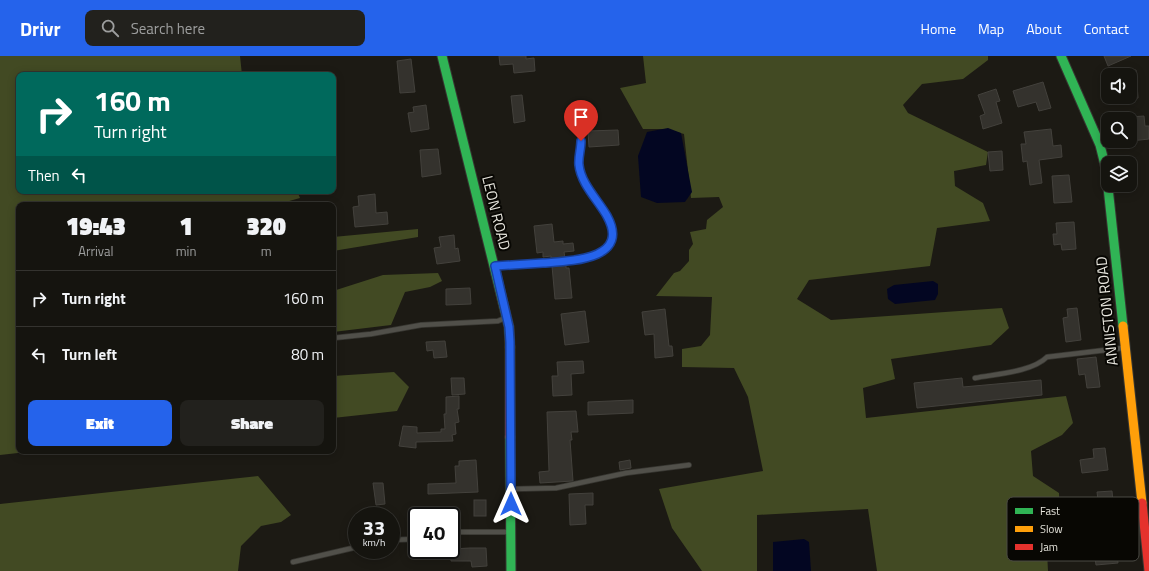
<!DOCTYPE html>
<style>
:root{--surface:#15140f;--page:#22211d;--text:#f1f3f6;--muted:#9d9e9e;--line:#34332f;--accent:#2563eb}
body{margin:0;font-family:"Titillium Web",sans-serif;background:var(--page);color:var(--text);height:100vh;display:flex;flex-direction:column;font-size:15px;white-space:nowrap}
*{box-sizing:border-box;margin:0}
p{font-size:13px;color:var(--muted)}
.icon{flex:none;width:22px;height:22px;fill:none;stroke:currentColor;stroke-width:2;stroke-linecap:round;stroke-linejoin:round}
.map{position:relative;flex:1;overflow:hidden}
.panel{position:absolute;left:16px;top:146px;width:320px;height:252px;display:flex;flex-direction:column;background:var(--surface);border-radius:8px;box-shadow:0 2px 10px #0003,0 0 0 1px var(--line)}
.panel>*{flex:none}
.banner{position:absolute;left:16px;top:16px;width:320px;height:122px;border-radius:8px;box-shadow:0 2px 10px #0003,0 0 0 1px var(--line);background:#00695c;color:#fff;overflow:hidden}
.buttons{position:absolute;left:1101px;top:12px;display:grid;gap:8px}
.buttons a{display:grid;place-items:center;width:36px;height:36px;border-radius:8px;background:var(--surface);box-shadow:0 2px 10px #0003,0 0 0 1px var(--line);font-size:20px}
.speed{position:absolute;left:348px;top:451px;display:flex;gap:8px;font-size:20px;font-weight:700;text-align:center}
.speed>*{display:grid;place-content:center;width:52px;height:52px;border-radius:50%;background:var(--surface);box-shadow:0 2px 10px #0003,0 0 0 1px var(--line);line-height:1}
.speed small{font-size:10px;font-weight:400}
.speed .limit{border:2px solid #111;border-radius:6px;background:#fff;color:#111}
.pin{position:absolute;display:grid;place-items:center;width:34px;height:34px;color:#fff;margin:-41px -17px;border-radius:50% 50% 50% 0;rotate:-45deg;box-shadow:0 0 4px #0007}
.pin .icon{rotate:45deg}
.me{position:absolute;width:44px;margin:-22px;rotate:0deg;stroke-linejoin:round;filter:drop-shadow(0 0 3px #0008)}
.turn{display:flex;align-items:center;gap:14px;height:84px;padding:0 12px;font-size:18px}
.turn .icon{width:52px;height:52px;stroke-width:2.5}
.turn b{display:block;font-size:28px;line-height:34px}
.then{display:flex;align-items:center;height:38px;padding:0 12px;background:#0003;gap:8px;font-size:15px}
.eta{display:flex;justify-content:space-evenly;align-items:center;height:68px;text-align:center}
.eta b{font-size:24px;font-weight:800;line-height:28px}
.cta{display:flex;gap:8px;margin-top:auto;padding:8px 12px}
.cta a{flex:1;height:46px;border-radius:8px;background:var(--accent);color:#fff;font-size:16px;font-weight:800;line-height:46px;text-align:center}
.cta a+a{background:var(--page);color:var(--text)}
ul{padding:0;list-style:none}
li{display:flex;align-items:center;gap:12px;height:56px;padding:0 12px;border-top:1px solid var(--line)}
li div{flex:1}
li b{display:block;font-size:15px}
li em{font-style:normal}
header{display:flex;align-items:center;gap:24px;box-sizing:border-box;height:56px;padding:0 20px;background:var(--accent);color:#fff}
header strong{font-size:19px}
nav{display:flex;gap:22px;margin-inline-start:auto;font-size:14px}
.search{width:280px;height:36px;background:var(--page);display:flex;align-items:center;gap:10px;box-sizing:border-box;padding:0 14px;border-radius:8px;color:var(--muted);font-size:15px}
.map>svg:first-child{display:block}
.forest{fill:#424a23}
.water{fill:#030622}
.building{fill:#34322d;stroke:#43413c}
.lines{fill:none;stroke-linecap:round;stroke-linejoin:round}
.lane-casing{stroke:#373631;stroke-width:6}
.fast-casing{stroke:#373631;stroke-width:11}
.slow-casing{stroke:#373631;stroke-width:11}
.jam-casing{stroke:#373631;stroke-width:11}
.lane{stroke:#51504a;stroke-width:4.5}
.fast{stroke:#30b455;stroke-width:9}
.slow{stroke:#ff9f0a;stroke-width:9}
.jam{stroke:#e5322d;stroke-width:9}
.route-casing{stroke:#184099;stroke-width:10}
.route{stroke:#2563eb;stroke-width:7}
.labels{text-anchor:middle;stroke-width:4;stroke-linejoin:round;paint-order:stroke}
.street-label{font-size:15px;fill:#e7e5dd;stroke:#080703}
.key{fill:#080703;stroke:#4b4a44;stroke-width:1}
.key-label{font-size:11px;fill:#e7e5dd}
</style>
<header>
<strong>Drivr</strong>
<div class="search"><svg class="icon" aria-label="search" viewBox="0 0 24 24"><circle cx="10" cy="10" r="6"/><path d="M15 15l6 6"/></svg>Search here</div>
<nav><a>Home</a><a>Map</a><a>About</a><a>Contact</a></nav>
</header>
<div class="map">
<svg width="1149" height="515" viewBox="0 0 1149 515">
<rect width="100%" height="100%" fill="#1c1a14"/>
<g class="forest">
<polygon points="0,0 240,0 242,19 19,19 19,135 297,135 300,142 282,147 282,149 19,149 19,395 36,395 0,399"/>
<polygon points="643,0 988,0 988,4 963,23 922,28 903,49 908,57 988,96 986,109 954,115 955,130 983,147 990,165 937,172 930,210 809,224 797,243 831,264 1002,252 1009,272 991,289 891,303 895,323 863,332 866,362 1066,340 1073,367 1062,379 1031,395 1033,420 1059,437 1060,460 1046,476 1048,515 877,515 868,453 757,459 757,515 702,515 672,472 659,433 763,415 748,341 734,312 682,311 682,293 701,290 710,279 712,241 656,240 674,217 680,215 689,205 689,194 693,188 690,176 706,173 707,164 723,151 719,141 691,142 684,78 666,73 643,73 620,32 646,27"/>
<polygon points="418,173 418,181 333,195 333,181"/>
<polygon points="438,217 442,225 430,231 405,236 391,269 333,276 333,235 383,219"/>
<polygon points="394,316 409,331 397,355 333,362 333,320"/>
<polygon points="258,420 291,459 281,466 261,470 241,490 238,515 0,515 0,448"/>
</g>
<g class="water">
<polygon points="668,72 681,77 692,136 685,146 657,147 641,141 638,100 647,76"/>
<polygon points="933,225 938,228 938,238 935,244 895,248 888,243 887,233 894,229"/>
<polygon points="804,483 809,486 811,515 773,515 773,486"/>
</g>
<g class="building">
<polygon points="499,0 526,0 526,3 534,2 535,15 514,17 513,8 500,9"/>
<polygon points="1104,0 1131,0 1108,10"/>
<polygon points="411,3 415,36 400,37 397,5"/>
<polygon points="1136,14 1138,42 1130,43 1130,15"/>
<polygon points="1043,26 1051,52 1039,55 1036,46 1018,51 1013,35"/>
<polygon points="996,33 1000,45 996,46 1002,67 983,73 980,60 985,58 978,39"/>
<polygon points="522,39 525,65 514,67 511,40"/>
<polygon points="426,49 429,73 411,76 408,57 414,56 413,51"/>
<polygon points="1144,60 1145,70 1149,70 1149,83 1131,85 1130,61"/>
<polygon points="1051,73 1053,90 1061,89 1062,101 1039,104 1042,127 1030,129 1027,105 1023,106 1021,88 1026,88 1024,76"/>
<polygon points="618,74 619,89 589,91 588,75"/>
<polygon points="438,93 441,118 422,121 420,94"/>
<polygon points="1002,95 1003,114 990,115 988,96"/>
<polygon points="1069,119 1072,146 1054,147 1052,120"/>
<polygon points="375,138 376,157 387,156 388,168 355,171 353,151 359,150 358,140"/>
<polygon points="1074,166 1076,193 1062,194 1061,188 1054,189 1053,178 1057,178 1056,167"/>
<polygon points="552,168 554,186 563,185 563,188 573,187 574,195 564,196 565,202 551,203 551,200 543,201 543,196 537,197 534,170"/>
<polygon points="454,179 455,193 458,192 460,205 437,208 434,192 441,191 439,181"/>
<polygon points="566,209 566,212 569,212 572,242 555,243 552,210"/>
<polygon points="470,232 471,248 446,249 446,233"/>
<polygon points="1077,252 1081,284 1066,286 1063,262 1068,261 1067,253"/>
<polygon points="665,253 669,290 672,290 673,300 655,302 654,278 645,279 642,256"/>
<polygon points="585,255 589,286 565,289 561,258"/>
<polygon points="445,285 447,301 434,302 433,294 427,295 426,286"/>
<polygon points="1096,301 1100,331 1087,332 1085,318 1079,319 1077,303"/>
<polygon points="583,305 584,317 571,318 572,339 553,340 552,320 558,320 557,306"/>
<polygon points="451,322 464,322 465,338 452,339"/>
<polygon points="962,322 963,331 1041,324 1042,339 917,352 914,327"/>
<polygon points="459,340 459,353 457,353 459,366 455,367 456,378 452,379 453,385 416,386 416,392 399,390 403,370 417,371 417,377 441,376 441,373 445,373 444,358 446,358 446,341"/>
<polygon points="633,344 633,357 588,359 588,346"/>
<polygon points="576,355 578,376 571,376 572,384 570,384 573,425 540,427 539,416 549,415 547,356"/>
<polygon points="1105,392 1108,414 1082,417 1080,404 1094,402 1093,393"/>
<polygon points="476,404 478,436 428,438 428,428 456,427 455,410 459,410 459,405"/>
<polygon points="630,404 631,412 620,414 619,406"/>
<polygon points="373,427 383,427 385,448 376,449"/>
<polygon points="1112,435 1114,458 1100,460 1097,436"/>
<polygon points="593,437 593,449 585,449 586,468 570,469 569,438"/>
<rect x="474" y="444" width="12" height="16"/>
<polygon points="417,458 417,479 415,479 409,461"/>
<polygon points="1115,480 1118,507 1096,509 1095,501 1088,502 1086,489 1096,488 1095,482"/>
<polygon points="470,492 486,492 487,510 472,511 471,505 451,505 451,493"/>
</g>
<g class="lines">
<g class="lane-casing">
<g id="lane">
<path d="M495,210C511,209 527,208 543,207C571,205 631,204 607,160C598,144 581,128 579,109C578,102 581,93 581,85"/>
<polyline points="333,282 371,278 421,269 498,265 505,262"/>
<path d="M975,322C996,318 1032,316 1047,301L1123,292"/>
<polyline points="513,433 556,432 626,417 689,409"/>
<polyline points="451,476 509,476"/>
<polyline points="391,484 417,483"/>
<polyline points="293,506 357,491"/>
</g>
</g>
<g class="fast-casing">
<g id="fast">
<polyline points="442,0 509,271 510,291"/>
<polyline points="1061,0 1100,89 1106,113 1123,270"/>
<polyline points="510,381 511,515"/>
</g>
</g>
<g class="slow-casing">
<polyline id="slow" points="1123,270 1142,447"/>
</g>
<g class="jam-casing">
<g id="jam">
<polyline points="510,291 510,381"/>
<polyline points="1142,447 1149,515"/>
</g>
</g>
<use href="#lane" class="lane"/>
<use href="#fast" class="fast"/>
<use href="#slow" class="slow"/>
<use href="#jam" class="jam"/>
</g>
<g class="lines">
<g class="route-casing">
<path id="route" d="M511,448L510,286L509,271L495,210C511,209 527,208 543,207C571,205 631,204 607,160C598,144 581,128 579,109C578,102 581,93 581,85"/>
</g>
<use href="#route" class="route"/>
</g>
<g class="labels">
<g class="street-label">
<text transform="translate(496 157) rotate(76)" y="5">LEON ROAD</text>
<text transform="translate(1107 255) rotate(-96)" y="5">ANNISTON ROAD</text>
</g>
</g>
<rect x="1007" y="441" width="132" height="64" rx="6" class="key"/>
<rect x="1015" y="452" width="18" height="6" fill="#30b455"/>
<rect x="1015" y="470" width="18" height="6" fill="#ff9f0a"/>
<rect x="1015" y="488" width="18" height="6" fill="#e5322d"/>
<g class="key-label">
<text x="1040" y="459">Fast</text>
<text x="1040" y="477">Slow</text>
<text x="1040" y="495">Jam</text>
</g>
</svg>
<div class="buttons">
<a><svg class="icon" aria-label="sound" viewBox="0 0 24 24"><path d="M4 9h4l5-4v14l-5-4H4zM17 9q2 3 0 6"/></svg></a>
<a><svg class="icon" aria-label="search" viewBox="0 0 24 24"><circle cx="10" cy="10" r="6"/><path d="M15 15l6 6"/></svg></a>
<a><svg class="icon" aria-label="layers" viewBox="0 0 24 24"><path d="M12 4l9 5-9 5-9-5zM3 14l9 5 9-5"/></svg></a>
</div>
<div class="speed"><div>33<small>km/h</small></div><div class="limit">40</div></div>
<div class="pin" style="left:581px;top:85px;background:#d93025"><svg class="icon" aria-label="arrive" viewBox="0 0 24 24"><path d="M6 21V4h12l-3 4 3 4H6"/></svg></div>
<svg class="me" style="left:511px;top:448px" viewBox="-20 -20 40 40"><path d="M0-17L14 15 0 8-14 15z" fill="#2563eb" stroke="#fff" stroke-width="4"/></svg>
<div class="banner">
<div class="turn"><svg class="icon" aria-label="right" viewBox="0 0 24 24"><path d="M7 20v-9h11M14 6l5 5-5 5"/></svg><div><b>160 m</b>Turn right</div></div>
<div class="then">Then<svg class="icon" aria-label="left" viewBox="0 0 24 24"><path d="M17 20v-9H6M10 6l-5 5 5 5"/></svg></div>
</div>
<section class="panel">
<div class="eta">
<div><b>19:43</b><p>Arrival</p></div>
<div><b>1</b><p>min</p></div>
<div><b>320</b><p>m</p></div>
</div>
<ul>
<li><svg class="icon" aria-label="right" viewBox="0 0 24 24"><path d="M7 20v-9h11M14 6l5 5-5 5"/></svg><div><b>Turn right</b></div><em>160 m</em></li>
<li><svg class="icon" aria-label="left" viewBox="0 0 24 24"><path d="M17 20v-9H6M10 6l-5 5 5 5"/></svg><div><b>Turn left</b></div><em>80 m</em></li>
</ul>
<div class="cta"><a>Exit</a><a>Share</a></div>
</section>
</div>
